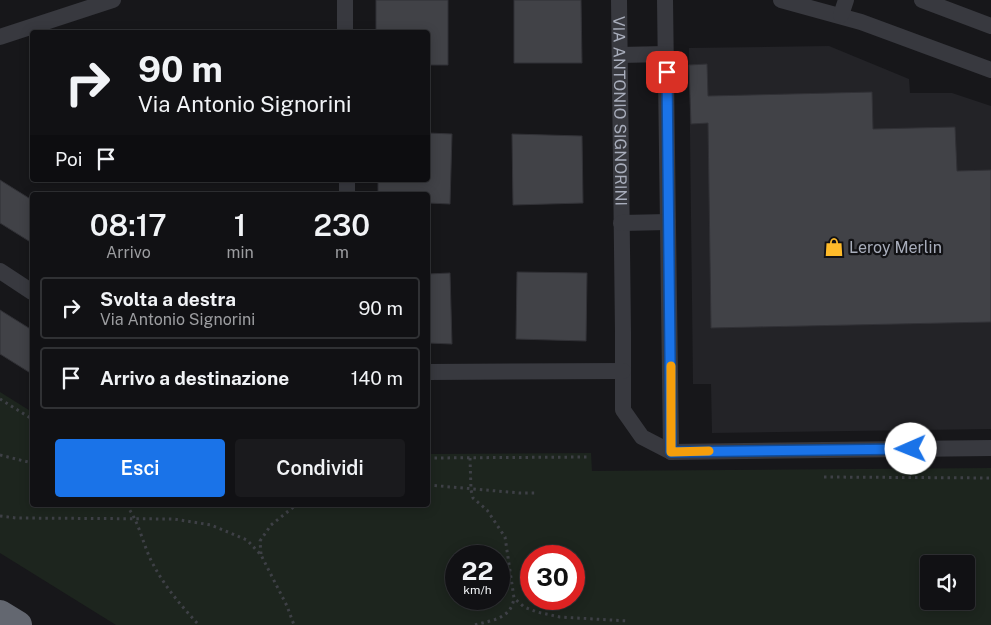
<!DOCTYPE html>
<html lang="it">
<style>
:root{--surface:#111114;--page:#1a1a1d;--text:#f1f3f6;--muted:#9c9da0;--line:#303134;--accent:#1a73e8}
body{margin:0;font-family:"Public Sans",sans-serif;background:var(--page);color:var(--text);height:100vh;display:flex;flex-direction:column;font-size:19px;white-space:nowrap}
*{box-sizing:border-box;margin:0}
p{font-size:16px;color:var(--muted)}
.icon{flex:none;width:28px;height:28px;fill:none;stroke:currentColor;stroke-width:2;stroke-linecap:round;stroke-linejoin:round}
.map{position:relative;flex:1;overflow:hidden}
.side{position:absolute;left:30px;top:192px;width:400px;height:315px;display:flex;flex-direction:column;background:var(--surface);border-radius:5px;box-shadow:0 2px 12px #0003,0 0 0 1px var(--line)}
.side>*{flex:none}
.hud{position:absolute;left:30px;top:30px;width:400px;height:152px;border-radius:5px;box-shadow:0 2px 12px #0003,0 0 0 1px var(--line);background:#111114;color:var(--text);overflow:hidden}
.controls{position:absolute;left:920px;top:555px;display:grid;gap:10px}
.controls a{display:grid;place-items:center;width:55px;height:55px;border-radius:5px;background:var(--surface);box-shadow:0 2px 12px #0003,0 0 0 1px var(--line);font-size:25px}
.speed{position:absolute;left:445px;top:545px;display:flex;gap:10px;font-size:25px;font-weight:700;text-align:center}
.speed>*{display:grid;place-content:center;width:65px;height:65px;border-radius:50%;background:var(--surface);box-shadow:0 2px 12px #0003,0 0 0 1px var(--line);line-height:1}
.speed small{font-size:12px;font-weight:400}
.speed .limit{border:8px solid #d22;background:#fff;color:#111}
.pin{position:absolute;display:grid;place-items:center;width:42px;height:42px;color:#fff;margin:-21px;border-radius:10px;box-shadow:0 2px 8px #0006}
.me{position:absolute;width:55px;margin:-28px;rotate:269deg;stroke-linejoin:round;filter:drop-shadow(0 0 4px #0008)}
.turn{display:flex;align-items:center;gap:18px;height:105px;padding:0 25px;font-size:22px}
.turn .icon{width:65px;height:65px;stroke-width:2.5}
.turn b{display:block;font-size:35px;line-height:42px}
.then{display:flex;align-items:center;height:48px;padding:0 25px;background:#0003;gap:10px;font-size:19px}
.eta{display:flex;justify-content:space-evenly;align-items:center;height:85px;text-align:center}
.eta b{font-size:30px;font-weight:600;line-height:35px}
.action{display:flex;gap:10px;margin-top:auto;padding:10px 25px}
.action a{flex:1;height:58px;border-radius:5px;background:var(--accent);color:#fff;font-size:20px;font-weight:600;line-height:58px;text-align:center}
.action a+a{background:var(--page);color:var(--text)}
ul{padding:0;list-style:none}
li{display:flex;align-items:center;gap:15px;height:62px;margin:0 10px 8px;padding:0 15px;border:2px solid var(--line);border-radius:5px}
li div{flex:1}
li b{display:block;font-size:19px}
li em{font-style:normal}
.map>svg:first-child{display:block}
.built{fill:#232327}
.green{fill:#1d251e;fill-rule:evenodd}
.building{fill:#414247;stroke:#313136}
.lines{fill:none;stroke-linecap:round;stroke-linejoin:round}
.path{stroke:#3e4046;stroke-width:3;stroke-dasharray:2.5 4;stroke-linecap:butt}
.minor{stroke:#38393f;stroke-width:16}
.motorway{stroke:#636770;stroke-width:28}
.route-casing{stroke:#114b97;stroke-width:12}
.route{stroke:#1a73e8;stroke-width:9}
.slow{stroke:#f59e0b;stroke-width:9}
.labels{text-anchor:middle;stroke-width:4.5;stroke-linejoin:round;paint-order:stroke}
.street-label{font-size:16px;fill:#a8adbb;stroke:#121215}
.poi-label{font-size:16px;fill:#a8adbb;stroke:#121215;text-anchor:start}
</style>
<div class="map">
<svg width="991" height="625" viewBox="0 0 991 625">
<rect width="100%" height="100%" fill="#17171a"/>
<polygon class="built" points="829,46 909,79 910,93 952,93 991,106 991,429 712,433 711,384 693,384 689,48"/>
<path class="green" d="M0,392L32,412V505H428V454L591,453L592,471L991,468V625H116L0,553ZM499,556V599H456V556ZM531,556H574V599H531ZM929,564H966V601H929Z"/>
<g class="building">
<polygon points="376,0 448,0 448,65 428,65 428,32 376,32"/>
<polygon points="514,0 581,0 582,63 514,63"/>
<polygon points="707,64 708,96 872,92 873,129 955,127 957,171 991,170 991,322 711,328 708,123 691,124 689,65"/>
<polygon points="428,133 452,134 450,204 428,203 428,195 378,195 378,180 428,180"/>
<polygon points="512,134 582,136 583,203 513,205"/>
<polygon points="0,180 32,200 32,243 0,223"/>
<polygon points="517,272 587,273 586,341 516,339"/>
<polygon points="450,273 452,344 428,343 428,274"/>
<polygon points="0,310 32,330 32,374 0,354"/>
</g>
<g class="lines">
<g class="path">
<polyline points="0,399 32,419"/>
<polyline points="0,455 32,463"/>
<polyline points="428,458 589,457"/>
<polyline points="470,458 471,490 473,498 487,510 505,537 514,598 524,607 537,612 560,617 629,621"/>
<polyline points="824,477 991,478"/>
<polyline points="428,485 520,493 535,493"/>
<path d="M126,505C140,522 143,547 154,566C166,588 182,607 199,625"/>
<polyline points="0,516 16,518 174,519 211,525 228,532 247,540 261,555 287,606 294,625"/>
<polyline points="261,554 260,541 271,525 296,505"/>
<path d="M475,625C492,620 511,619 514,598"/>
</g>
<g class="minor">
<polyline points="345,0 345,32"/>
<path id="s1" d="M619,0L623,332V410L642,437L671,452L991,448"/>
<polyline points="665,0 671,452"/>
<polyline points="781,0 861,22 991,70"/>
<polyline points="922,0 991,26"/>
<polyline points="841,15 846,0"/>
<polyline points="0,37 113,0"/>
<polyline points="620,55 666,54"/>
<polyline points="347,180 347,195"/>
<polyline points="621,223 668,222"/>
<polyline points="0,271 32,292"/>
<polyline points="428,372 623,371"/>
</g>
<polyline class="motorway" points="0,614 18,625"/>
</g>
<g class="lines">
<g class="route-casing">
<polyline id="route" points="667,72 671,452 911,449"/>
</g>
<use href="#route" class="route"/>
<polyline class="slow" points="671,366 671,452 709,451"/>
</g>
<defs>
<g id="shop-bare" transform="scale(1.5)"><path d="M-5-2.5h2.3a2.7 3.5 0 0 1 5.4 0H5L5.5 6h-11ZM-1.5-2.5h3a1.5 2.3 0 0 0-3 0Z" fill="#ffbb2a" stroke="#121215" stroke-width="2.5" paint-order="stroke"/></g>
</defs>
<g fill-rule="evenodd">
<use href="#shop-bare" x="834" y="247"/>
</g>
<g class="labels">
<g class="street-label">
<text dy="6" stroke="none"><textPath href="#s1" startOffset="111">VIA ANTONIO SIGNORINI</textPath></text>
</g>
<g class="poi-label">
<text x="849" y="253">Leroy Merlin</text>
</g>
</g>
</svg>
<div class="controls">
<a><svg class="icon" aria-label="sound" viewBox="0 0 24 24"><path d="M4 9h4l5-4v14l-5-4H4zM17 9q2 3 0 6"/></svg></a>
</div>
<div class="speed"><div>22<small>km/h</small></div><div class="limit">30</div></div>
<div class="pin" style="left:667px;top:72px;background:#d93025"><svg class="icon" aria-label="arrive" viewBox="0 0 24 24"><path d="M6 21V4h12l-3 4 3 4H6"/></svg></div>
<svg class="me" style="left:911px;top:449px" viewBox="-20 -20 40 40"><circle r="19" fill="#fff"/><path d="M0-13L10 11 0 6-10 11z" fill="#1a73e8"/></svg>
<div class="hud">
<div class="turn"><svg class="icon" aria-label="right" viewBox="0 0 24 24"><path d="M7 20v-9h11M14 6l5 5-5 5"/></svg><div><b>90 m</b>Via Antonio Signorini</div></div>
<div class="then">Poi<svg class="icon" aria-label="arrive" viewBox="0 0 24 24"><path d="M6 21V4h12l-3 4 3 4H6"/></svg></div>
</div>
<section class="side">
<div class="eta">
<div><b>08:17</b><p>Arrivo</p></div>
<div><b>1</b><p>min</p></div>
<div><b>230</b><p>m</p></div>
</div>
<ul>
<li><svg class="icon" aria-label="right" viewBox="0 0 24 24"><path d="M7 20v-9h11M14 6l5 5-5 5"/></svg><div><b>Svolta a destra</b><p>Via Antonio Signorini</p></div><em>90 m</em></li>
<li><svg class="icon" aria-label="arrive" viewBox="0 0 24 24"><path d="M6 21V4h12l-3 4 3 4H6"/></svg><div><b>Arrivo a destinazione</b></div><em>140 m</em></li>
</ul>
<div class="action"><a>Esci</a><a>Condividi</a></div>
</section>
</div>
